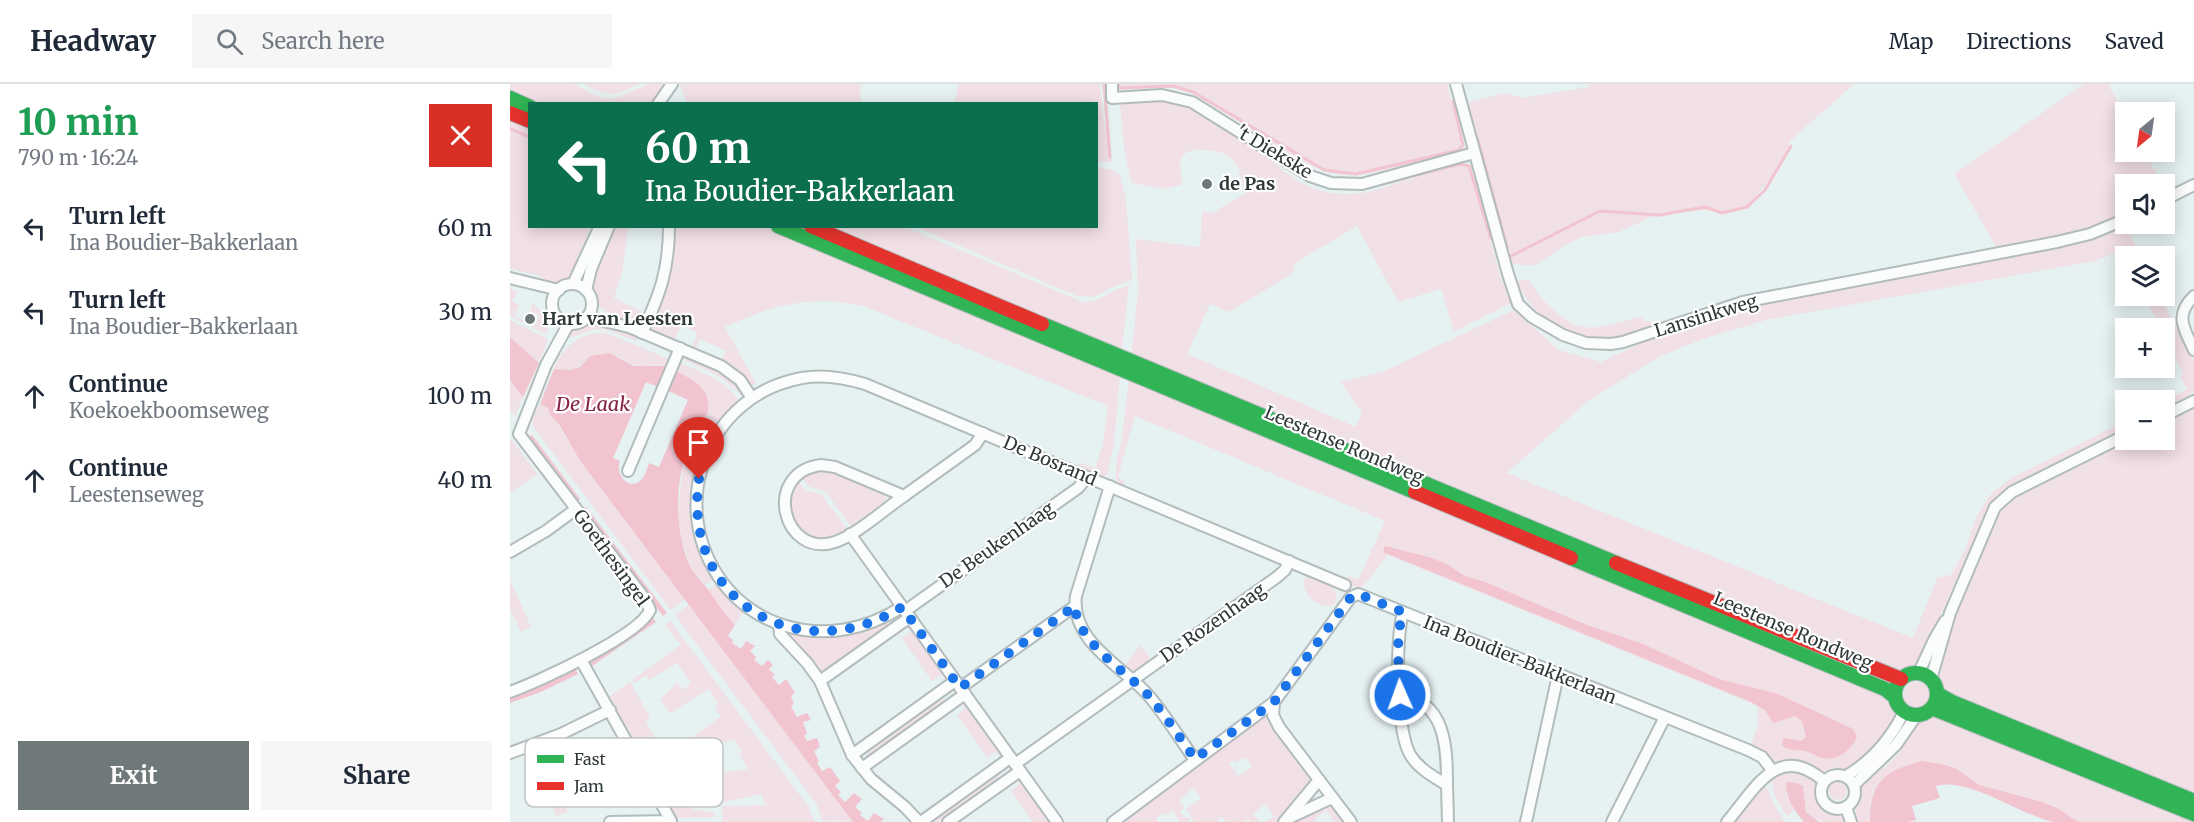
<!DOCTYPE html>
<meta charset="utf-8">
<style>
:root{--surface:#fff;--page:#f6f6f7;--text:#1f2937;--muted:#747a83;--line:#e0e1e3;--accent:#70797a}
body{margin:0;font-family:Merriweather,serif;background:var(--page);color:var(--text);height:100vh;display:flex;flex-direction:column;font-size:22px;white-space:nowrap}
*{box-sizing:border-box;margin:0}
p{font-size:20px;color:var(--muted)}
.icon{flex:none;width:33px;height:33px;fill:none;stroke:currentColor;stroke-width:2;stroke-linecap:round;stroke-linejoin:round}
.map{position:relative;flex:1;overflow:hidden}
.sheet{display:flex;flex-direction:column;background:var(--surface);width:510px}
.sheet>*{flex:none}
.banner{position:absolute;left:18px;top:18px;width:570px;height:126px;border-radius:0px;box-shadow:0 3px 15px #0003;background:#0b6e4f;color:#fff;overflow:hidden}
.needle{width:39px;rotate:209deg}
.tools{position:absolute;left:1605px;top:18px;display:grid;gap:12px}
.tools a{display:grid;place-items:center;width:60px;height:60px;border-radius:0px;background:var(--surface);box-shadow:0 3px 15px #0003;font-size:30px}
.pin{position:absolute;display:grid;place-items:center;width:51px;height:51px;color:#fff;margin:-62px -26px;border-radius:50% 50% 50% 0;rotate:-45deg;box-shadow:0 0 6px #0007}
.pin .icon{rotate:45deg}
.me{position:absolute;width:66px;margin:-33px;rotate:358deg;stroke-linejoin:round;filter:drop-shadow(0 0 4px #0008)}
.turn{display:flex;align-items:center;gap:21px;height:126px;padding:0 18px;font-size:27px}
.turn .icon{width:78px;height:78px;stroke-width:2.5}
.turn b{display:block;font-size:42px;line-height:51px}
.round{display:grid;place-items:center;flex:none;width:63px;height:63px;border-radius:0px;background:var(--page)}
.headline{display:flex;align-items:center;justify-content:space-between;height:102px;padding:0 18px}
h1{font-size:36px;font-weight:700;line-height:45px;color:#1e9e55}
.button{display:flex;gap:12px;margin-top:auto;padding:12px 18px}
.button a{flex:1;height:69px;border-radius:0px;background:var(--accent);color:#fff;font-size:24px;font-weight:700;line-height:69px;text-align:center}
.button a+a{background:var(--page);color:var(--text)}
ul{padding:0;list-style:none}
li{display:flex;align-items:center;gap:18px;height:84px;padding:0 18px}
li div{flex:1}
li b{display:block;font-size:22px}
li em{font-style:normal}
header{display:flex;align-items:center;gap:36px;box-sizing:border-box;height:84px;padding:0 30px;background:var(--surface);border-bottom:2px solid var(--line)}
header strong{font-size:28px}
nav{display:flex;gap:33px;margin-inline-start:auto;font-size:21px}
.search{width:420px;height:54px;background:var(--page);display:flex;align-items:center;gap:15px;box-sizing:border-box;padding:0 21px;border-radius:0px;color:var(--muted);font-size:22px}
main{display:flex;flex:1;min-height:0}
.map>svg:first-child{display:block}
.green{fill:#f1e0e5;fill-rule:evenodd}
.water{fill:#f1c4d0}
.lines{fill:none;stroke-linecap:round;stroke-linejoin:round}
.stream{stroke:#f1c4d0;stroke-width:3}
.street-casing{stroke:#b3bcbd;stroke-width:14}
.fast-casing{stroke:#b3bcbd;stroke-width:16}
.jam-casing{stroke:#b3bcbd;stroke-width:16}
.street{stroke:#fbfdfd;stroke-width:10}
.fast{stroke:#30b455;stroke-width:14}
.jam{stroke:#e5322d;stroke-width:14}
.route{stroke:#1a73e8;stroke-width:10;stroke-dasharray:0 18}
.poi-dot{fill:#70797a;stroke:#fff;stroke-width:2}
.labels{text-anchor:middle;stroke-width:4.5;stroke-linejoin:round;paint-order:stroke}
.street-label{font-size:18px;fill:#30393a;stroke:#fff}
.poi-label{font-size:18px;font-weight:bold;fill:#30393a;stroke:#fff;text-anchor:start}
.water-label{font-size:20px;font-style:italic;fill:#832145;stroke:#fff}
.key{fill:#fff;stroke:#c1c4c4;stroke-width:1.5}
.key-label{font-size:16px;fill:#30393a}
</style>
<header>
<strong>Headway</strong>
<div class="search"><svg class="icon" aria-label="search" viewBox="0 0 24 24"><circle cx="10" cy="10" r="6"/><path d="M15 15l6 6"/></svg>Search here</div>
<nav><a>Map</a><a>Directions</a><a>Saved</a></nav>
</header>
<main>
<section class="sheet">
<div class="headline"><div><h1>10 min</h1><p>790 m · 16:24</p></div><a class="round" style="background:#d93025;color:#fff"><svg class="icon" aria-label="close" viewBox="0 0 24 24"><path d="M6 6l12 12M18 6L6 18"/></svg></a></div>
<ul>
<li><svg class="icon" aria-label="left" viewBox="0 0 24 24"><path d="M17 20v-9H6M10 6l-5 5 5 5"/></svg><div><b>Turn left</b><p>Ina Boudier-Bakkerlaan</p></div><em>60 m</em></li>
<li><svg class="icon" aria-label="left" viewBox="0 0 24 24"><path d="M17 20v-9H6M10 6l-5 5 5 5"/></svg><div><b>Turn left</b><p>Ina Boudier-Bakkerlaan</p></div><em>30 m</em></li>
<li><svg class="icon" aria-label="ahead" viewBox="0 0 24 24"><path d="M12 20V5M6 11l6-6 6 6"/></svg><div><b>Continue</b><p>Koekoekboomseweg</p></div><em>100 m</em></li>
<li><svg class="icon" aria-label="ahead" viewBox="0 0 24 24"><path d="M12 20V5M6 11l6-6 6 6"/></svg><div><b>Continue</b><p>Leestenseweg</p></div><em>40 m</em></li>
</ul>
<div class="button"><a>Exit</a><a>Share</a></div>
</section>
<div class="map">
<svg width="1684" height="738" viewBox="0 0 1684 738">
<rect width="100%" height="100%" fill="#e6f1f2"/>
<g class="green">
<polygon points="0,0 63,0 90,13 103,15 139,0 155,0 142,20 20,19 0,11"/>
<path d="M73,0H129C101,13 101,13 73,0Z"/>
<polygon points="170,0 351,0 350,11 352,19 177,19"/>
<polygon points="449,0 590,0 594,36 602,78 587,77 586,20 444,19"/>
<path d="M610,0H937L954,66C919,75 872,91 836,91C799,91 726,33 691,12C666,2 641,1 615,4Z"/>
<polygon points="1080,0 1344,0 1281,56 1261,97 1250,106 1239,124 1215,129 1199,126 1171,127 1151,133 1141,133 1109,148 1072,153 1059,159 1027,180 1017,182 1000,179 957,19 995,9 1013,14 1079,3"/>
<polygon points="1574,0 1598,0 1615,32 1616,68 1635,68 1652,100 1616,100 1615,130 1584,144 1553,153 1487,164 1444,90"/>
<path d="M638,17L661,18L680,23L759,74C789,103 817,115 859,108L955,79L961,85L990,192L1001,219L944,248L931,205L888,218L847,142L785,179L783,189L719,228L700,220L677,270L846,343L852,329L831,298L872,288L1004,226L1049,266L1091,278L1179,237L1262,215L1529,168L1615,142L1631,172L1615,173L1612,166L1585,177L1256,236L1190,256L1147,274L1078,317L997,389L1403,554L1427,494L1441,491L1455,466L1465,435L1481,410L1503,393L1615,337V345L1507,398L1482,417L1407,583L1388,592L621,273L628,208L626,155L690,163L692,128L702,129L736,109L729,90L730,86C726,81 722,75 717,71C710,67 702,67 694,66C667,64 668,79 673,100L655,105L622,99L615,71L610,23L611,20Z"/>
<path d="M0,32L19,41L20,142L81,143L68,172L73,175C64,193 58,204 35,200V195L31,192L0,185Z"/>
<polygon points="587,83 603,86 610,91 616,116 622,196 600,204 584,213 567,212 406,143 586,142"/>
<path d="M103,143H118L112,188L104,214L132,228L126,236L117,233L116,236C95,226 81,224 81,197Z"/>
<path d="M165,143H259L610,291L604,360L597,391L590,393L567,384L569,378L585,384L593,359L598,322L356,223C305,209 262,221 215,243L246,300L241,301L226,286L211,278L216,267L190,255L185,266L181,264L187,252L185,247L171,242L163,257L140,246C139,236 148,230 151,221C160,195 166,170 165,143Z"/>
<path d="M307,143H395L573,218C591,219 601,204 619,202L612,264L606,268Z"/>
<path d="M1013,196H1018C1024,202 1027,209 1032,215C1071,255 1082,245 1131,233L1134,237H1139L1143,243C1131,247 1119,251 1107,253C1064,262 1024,235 1006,197Z"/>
<polygon points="0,204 7,208 2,217 9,221 4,232 24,242 30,232 21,227 22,219 34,230 38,251 0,232"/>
<polygon points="1634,212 1650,212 1684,277 1684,306 1674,316 1655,326 1655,317 1677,305 1670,292 1673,290 1655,252 1654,244 1651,244"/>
<polygon points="0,236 38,255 29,279 0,253"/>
<path d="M79,238L98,241L128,253L126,257C114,253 101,245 88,245C77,245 65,256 55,252L60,245Z"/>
<path d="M90,249H96L161,276L158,282C138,279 125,288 108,272H80C69,284 60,288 44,285C52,264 67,251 90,249Z"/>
<path d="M178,273C197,282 230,289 233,313C216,293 195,285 171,275Z"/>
<path d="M170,279C194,289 215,296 230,318L189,378L184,397L205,494L195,501L179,480L171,452L168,429L173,380L198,326C199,304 183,297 166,287Z"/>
<path d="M619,294L828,382C854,396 879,410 909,416L1380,614L1387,630L1376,653L1340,686L1326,683L1311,688L1288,678H1265L1240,663L1248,641V624L1246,621L878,471L851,505L836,499L839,492L848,496L875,437L625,332L608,393L615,397L612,404L606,396V380L612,355Z"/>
<polygon points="0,296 13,313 5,332 0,325"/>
<polygon points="30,320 38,324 56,354 65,365 71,378 175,515 161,526 24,344 22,336"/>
<polygon points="1684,324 1684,712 1433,609 1432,602 1426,591 1430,574 1481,441 1492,425 1506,412 1620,356 1654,356 1655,338"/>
<polygon points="1,355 27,390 0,409 0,356"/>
<polygon points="309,387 323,388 372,408 376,412 375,417 341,443 316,408 298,402 291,392"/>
<path d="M287,396L295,406L311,410L337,445C317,461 287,454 281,428C278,416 283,406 287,396Z"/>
<path d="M802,492L822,502L827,514L824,521C810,525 795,513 793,499L796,494Z"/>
<polygon points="0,496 21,543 11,548 0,524"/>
<polygon points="209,499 235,526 225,541 213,529 198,506"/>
<polygon points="179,520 343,738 321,736 313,738 306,719 165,531"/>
<polygon points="376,536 379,541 316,586 316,590 312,592 276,549 277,547"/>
<polygon points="160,537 298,722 305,738 212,738 212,722 258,721 256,721 251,710 214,718 200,697 203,690 238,685 229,670 232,668 224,655 187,669 178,657 211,632 205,623 208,620 199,605 160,629 150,615 167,599 173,606 181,599 168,581 166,579 139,596 136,591 125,599 122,596 171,561 155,541"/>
<polygon points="399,540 405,544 402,547 435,594 439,592 439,601 431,590 422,597 392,554 401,548 396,541"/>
<polygon points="631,561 642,577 627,587 618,588 613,584"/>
<circle cx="1407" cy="611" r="13"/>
<polygon points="120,598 140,634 136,637 182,722 182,725 204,729 205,733 165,734 97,614"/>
<polygon points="432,615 434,618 357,672 356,670"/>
<polygon points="450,617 454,617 459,621 456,623 490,670 493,669 494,677 486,667 477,673 447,631 455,624"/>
<path d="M755,631L803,696L765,738H755L764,732L755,720L743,730L749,738H741L738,735L734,738H716L712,732L708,736L709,738H684L682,734L677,738H670L663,727L656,731L654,729L646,734L648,738H614ZM736,673L742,683L728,692L719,679L724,675L726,679ZM682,705H685L691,714L676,726L681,732L677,735L670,727L674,724L669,717Z"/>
<path d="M1423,631L1684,734V738H1568L1549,725L1469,701L1447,685L1395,682L1371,696L1363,708L1360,722V738H1348L1345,722L1350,713V700C1364,690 1398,671 1395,652L1408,636Z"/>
<polygon points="34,665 57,728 46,732 23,669"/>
<path d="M1280,686L1294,689L1305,696C1307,702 1305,709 1307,715C1312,731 1330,725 1337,738C1305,738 1293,738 1293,702L1287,699L1279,698L1276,710L1284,726L1277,732C1269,720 1259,705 1263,691Z"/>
<polygon points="487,692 488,694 427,738 424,736"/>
<polygon points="505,693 508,693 514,697 511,699 538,738 523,738 501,707 510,700"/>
<circle cx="1328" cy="707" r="9"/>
<polygon points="1254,702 1257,704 1266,724 1275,738 1223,738"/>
<polygon points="821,720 835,738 825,738 816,726 804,736 805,738 785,738"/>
</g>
<g class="water">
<polygon points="0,253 29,279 13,313 0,296"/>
<path d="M100,269L123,282H158L148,303L136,298L103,374L110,377C105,389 117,407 130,397C135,393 137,385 139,379L149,383L178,316L158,307L166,287C179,294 196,301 198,318C201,333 185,350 179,364C164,398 165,443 178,478C182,487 190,496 197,504C206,517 213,529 225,541L218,552L223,556L222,559L231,565L236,557L245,562L240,567L246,573L244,576L252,582L258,576L263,581L259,585L265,591L262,593L269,601L276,595L285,609L281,612L284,620L281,622L287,633L297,629L301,636L293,638L297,650L294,651L297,657L307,654L310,663L304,667L309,677L307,679L312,687L320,683L330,697L325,702L331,708L328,711L335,718L344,709L352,715L345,723L352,729L350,731L358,737L364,729L374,735L370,738H343L71,378L50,342L40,330L38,324L30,320L44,285L59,286L70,283L80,272Z"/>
<polygon points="22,351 70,415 66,418 17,352"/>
<polygon points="76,423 157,529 153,532 73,425"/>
<path d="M875,462L922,474L938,481L955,492L975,498L1077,541L1133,560L1209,595L1268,610L1343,645L1347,652C1343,666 1327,677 1313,674C1307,673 1301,668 1295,667C1286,665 1279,668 1272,661L1273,654L1291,657L1296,653L1292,637L1285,632L1263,639L1255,626L1239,617L873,468Z"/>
<polygon points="142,533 146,538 79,584 76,578"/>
<polygon points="65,584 68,590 31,608 0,619 0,613 29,602"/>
<path d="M1411,677L1432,680L1447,685L1469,701L1532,718L1549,725L1568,738C1560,738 1552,738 1544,738C1512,732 1458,692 1426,702L1430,714L1402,722L1406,736L1398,738H1360C1360,697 1374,688 1411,677Z"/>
<path d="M1279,698L1287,699L1293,702L1296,728L1309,738H1294C1284,726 1276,715 1276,699Z"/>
</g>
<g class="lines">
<g class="stream">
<polyline points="594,0 600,73"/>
<polyline points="609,0 609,4 663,2 683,8 814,86 846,90 949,66 953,61 943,17"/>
<polyline points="0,45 20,53"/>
<polyline points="966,57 968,56 997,163"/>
<polyline points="869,101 950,80 959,82 981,155"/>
<polyline points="828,104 842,104"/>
<polyline points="999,171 1001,172 1090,127 1149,131 1195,123 1212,129 1237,123 1255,106 1281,62"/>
</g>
<g class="street-casing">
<g id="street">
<polyline points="602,0 602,14 652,11 682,18 800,92 821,99 852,100 964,69"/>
<polyline points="946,0 998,190 1008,220 1022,233 1053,251 1076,259 1101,260 1113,258 1233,218 1547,158 1580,150 1616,135"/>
<polyline points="148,20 162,0"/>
<polyline points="1654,116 1684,101"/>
<polyline points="0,194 49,206"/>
<polyline points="63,200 90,142"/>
<circle cx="62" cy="220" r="20"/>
<polyline points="76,206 81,185 99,142"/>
<path d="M1684,212C1664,231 1674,245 1684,266"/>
<polyline points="77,233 119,243 211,282 230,296 242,314"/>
<path d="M132,249C150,210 159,186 159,142"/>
<polyline points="1654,332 1684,317"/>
<polyline points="9,350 36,281 59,239"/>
<path d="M311,381L325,383L394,412C376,424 345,452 325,458C273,475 251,389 311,381Z"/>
<polyline points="118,387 170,264"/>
<path d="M600,402L566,512C560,558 614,583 639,612C656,632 670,655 685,676"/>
<polyline points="394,412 465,361 473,349"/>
<polyline points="340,450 547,738"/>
<polyline points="0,468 36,447 66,425"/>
<path d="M392,523C357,545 316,554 276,542C251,535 228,519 213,499C155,422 197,311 292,294C313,290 335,294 355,300L835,501"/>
<polyline points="395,527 568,404 577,393"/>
<path d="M893,529C885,555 886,650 901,672C909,685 924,693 937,701L938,738"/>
<polyline points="269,540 270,550 297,579 310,597 342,671 361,695 395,723 409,738"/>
<polyline points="71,576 161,737 100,738"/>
<polyline points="1407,589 1410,586 1424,556 1435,537"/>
<polyline points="1421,595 1440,529 1485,423 1502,408 1616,351"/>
<polyline points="310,597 400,533"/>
<polyline points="450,604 565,522"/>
<path d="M0,608C28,598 130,551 140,526L135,515L9,350"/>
<path d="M890,611C936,617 937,664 937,701"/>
<polyline points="764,618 763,631 769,643 841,738"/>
<polyline points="0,669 51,650 100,626"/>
<polyline points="342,671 445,597"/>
<polyline points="505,680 767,493 775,486 779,477"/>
<polyline points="352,684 455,610"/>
<circle cx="1328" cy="708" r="17"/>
<path d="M1336,692C1362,677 1381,654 1394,628"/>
<polyline points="1344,701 1386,661 1406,632"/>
<polyline points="1336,723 1341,738"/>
<polyline points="779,734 822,714"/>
<polyline points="411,738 500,674"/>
<polyline points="438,738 510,687"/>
<polyline points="603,738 764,618 841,513 848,510 1238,666 1252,673 1262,686"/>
<polyline points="774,738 809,696"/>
<polyline points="1016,738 1048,591"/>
<polyline points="1102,738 1155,633"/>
<path d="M1217,738C1245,705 1268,657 1314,697"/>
</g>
</g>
<g class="fast-casing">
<g id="fast">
<polyline points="0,14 20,23"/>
<polyline points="268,142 905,408"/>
<polyline points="532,240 1106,479"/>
<polyline points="1061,474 1375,605 1385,613"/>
<circle cx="1406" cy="610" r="21"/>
<polyline points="1428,610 1442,618 1684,717"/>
<polyline points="1422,624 1684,730"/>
</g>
</g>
<g class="jam-casing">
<g id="jam">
<polyline points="0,29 20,37"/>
<polyline points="301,142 532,240"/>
<polyline points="905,408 1061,474"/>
<polyline points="1106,479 1391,595"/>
</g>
</g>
<use href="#street" class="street"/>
<use href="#fast" class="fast"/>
<use href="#jam" class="jam"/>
</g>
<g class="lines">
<path class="route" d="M189,395C171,517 290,587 392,523L450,604L565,522C567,559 615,586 638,611C655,631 670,654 685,675L764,618L841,513L848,510L893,528C885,555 889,584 890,611"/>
</g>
<g class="poi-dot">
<circle cx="697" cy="100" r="6"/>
<circle cx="20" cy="235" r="6"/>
</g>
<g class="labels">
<g class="street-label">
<text transform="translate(764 68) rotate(31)" y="6">'t Diekske</text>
<text transform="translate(1196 232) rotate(-17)" y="6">Lansinkweg</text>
<text transform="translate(834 361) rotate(23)" y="6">Leestense Rondweg</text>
<text transform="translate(540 377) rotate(23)" y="6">De Bosrand</text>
<text transform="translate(487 461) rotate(-35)" y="6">De Beukenhaag</text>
<text transform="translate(101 474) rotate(54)" y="6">Goethesingel</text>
<text transform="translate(703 539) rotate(-35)" y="6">De Rozenhaag</text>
<text transform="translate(1283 547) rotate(23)" y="6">Leestense Rondweg</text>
<text transform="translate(1010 576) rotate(22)" y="6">Ina Boudier-Bakkerlaan</text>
</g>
<g class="poi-label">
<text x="709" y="106">de Pas</text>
<text x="32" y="241">Hart van Leesten</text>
</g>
<g class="water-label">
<text x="83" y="327">De Laak</text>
</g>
</g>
<rect x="15" y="654" width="198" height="69" rx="9" class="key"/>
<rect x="27" y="671" width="27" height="8" fill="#30b455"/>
<rect x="27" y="698" width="27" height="8" fill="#e5322d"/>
<g class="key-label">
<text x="64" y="681">Fast</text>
<text x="64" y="708">Jam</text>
</g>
</svg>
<div class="tools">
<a><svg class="needle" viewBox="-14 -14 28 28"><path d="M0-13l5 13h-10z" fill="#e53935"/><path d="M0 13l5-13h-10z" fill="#747a83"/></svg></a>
<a><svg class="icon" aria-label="sound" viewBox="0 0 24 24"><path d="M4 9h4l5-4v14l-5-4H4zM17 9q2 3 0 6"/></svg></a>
<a><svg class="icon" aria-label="layers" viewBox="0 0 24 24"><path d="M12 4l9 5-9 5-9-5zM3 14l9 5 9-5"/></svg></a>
<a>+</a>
<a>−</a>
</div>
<div class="pin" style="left:189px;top:395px;background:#d93025"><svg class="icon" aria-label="arrive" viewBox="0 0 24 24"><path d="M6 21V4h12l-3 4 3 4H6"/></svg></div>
<svg class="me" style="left:890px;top:611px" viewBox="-20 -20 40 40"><circle r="17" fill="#1a73e8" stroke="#fff" stroke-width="3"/><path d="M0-11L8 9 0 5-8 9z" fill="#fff"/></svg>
<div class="banner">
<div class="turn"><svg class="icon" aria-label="left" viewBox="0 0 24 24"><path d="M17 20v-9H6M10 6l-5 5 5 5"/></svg><div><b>60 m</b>Ina Boudier-Bakkerlaan</div></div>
</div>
</div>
</main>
